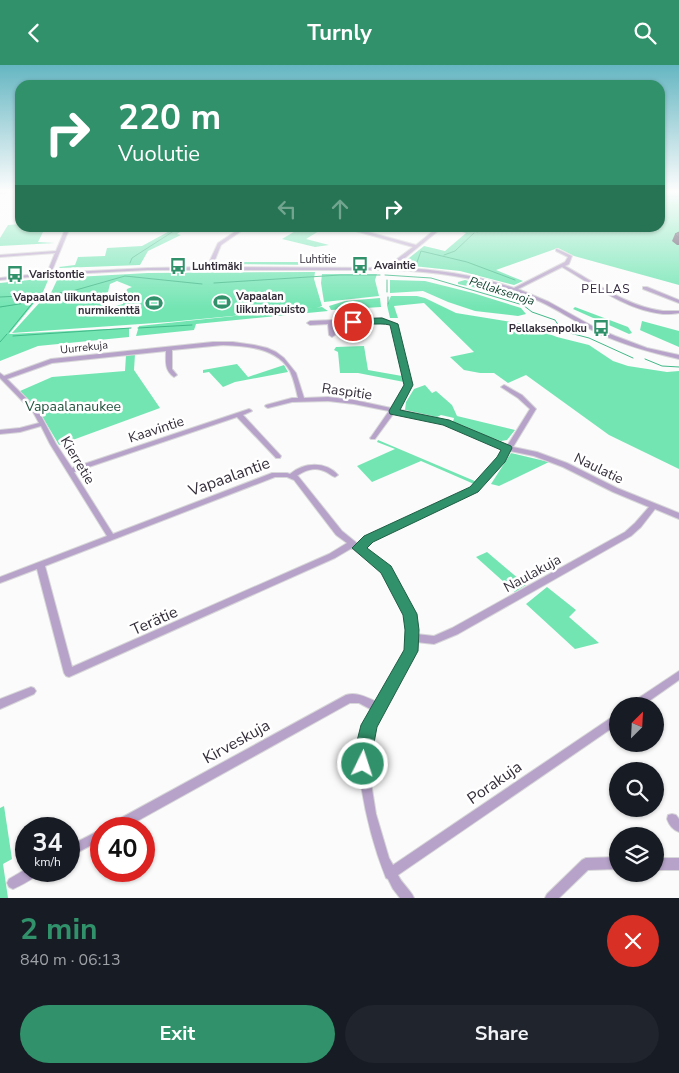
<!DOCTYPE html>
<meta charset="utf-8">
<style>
:root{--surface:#171b24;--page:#20242c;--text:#f1f3f6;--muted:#9ea1a6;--accent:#30916a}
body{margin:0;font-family:"Nunito Sans",sans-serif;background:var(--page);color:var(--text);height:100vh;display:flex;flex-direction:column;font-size:19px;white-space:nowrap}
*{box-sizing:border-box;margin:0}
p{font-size:16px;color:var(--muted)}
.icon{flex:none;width:28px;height:28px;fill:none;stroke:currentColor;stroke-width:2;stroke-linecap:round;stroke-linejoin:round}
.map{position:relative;height:833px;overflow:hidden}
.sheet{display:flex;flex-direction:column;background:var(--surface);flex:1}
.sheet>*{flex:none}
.banner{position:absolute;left:15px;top:15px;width:650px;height:152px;border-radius:15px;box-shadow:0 1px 4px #0004;background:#30916a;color:#fff;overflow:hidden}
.needle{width:32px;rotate:24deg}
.tools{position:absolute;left:609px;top:632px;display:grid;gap:10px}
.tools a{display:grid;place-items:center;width:55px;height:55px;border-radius:50%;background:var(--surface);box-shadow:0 1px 4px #0004;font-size:25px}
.speed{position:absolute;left:15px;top:752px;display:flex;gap:10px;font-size:25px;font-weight:700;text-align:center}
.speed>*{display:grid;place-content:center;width:65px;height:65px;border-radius:50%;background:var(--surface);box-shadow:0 1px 4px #0004;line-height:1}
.speed small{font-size:12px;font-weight:400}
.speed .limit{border:8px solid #d22;background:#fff;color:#111}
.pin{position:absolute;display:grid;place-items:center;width:42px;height:42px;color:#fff;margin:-21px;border:2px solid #fff;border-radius:50%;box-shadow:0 1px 5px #0007}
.me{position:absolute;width:55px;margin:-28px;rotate:4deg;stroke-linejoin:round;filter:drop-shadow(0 0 4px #0008)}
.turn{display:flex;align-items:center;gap:18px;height:105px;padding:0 20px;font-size:22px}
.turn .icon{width:65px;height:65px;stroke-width:2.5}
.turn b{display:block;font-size:35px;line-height:42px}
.lanes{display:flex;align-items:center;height:48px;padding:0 20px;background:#0003;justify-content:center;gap:25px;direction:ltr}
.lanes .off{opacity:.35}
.round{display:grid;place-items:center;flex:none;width:52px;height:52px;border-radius:26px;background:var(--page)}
.summary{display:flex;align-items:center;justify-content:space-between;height:85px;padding:0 20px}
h1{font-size:30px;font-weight:700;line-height:38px;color:var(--accent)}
.cta{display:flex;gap:10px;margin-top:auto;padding:10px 20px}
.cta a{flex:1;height:58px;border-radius:30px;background:var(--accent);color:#fff;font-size:20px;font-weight:700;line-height:58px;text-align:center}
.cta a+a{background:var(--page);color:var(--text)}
header{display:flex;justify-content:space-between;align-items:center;height:65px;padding:0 20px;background:var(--accent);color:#fff;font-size:22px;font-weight:700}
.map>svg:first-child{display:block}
.green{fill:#73e5b3}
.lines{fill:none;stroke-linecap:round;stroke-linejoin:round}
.stream{stroke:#42b989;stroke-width:1}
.minor-casing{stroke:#d7d6d8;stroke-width:2}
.minor{fill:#b7a3c9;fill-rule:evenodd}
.wall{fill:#45394f}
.building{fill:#50425c;stroke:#382e40}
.route{fill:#30916a;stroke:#1f5e45}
.labels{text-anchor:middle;stroke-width:5;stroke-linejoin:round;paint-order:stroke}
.far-street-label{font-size:11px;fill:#342e3a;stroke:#fff}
.far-poi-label{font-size:11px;font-weight:bold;fill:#342e3a;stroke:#fff;text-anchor:start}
.far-neighbourhood-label{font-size:12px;letter-spacing:1px;fill:#31253c;stroke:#fff}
.far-water-label{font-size:12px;font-style:italic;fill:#11422f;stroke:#fff}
.street-label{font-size:14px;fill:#342e3a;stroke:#fff}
.park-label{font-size:14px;fill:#24543f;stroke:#fff}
.near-street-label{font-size:16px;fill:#342e3a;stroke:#fff}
</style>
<header><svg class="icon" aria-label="back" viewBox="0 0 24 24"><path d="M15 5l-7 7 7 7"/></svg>Turnly<svg class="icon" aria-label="search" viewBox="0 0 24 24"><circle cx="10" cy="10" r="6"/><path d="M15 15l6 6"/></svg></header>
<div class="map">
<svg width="679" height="833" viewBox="0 0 679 833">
<rect width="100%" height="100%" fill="#fbfbfb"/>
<g class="green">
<polygon points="660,127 679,127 679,220 574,191 558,183 496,205 523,216 514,220 460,206 404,200 404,197 424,181 445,186 466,168 447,163 470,165 473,162 660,162"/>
<polygon points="20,159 20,162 45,163 38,177 55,178 0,181 0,173 8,160"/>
<polygon points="302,162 324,163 306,174 329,180 315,182 282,174"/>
<polygon points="175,163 187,163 177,169 181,170 148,186 140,200 60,203 59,202 75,200 78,192 105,191 107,183 142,181"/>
<polygon points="318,195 317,200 220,199 214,197 311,197"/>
<path d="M315,207L314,214L322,241L317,243L169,257L12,268L42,235L101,237L109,243L123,239L127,224L132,222L117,216L110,219L108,227C89,237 70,230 50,230L58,213L148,208Z"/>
<polygon points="322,209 377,209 375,215 379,231 324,237 321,218"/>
<polygon points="49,213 43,227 9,269 129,263 129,272 38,281 0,296 0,218"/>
<polygon points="390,215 425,216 473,228 521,243 526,249 518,251 475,246 448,237 423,226 390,228"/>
<polygon points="465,215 496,224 511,230 501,232 486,225 458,219 458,217"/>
<polygon points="391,231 417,231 425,233 456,248 523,259 557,272 589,280 613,296 628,301 667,307 679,306 679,404 609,370 526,310 508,318 494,308 480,308 464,305 450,292 474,287 424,238 394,241 398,253 390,253 387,240"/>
<polygon points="380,233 381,242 331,245 329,241 345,236"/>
<polygon points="322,242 328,246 196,259 194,265 136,271 139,261"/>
<polygon points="575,242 628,262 632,268 629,269 573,244"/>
<polygon points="642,256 679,266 679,282 642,266 640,265"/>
<polygon points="364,281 368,305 402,311 404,317 358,308 340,308 338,287 334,285 336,282"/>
<polygon points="135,289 134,305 160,343 59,380 39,346 20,326 52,312 125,306 126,290"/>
<polygon points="237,299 248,312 284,300 288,307 235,317 223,322 209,307 203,308 203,305"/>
<polygon points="425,320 432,328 436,326 452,340 457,351 515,365 507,375 501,376 456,360 453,357 454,353 441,350 435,353 405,345 406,337 414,324"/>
<polygon points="378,375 477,417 474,419 421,396 372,417 357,401 395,384 377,377"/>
<polygon points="511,388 549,397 499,421 491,419"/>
<polygon points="487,487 526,520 515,527 476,492"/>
<polygon points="547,522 576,545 569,552 599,578 575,584 526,539"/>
<polygon points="4,741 12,794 3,799 8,833 0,833 0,743"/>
</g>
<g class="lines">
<g class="stream">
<polyline points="477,167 495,162"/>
<polyline points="444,190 455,186 474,168"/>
<polyline points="130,198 132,193 180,162"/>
<polyline points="416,200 421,186 467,197 515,215"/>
<polyline points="385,210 431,213 523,240 532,247 555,255 562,266 589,273 633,293"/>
<polyline points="387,215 387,227"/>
<polyline points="214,218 340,210 380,210"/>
<polyline points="47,229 69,227 125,211 202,219"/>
<polyline points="0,232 42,230"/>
<polyline points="388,232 388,239"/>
<polyline points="0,242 32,237"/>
<polyline points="138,263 192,260"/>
<polyline points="9,267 39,230"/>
<polyline points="13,271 131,263"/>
<polyline points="0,277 7,269"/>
<polyline points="645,294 662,301 679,302"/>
</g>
<g class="minor-casing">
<g id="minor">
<polygon points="0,127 11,127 0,129"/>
<path d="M66,162H70L51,208L148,203L207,202L218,178L242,162H247L221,180L212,202L393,203L397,194L413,182L341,162H350L416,180L438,162H443L401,196L397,203C437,204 476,210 514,223L565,197L568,192L556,186V184H557L572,191L569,199L565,201C596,218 628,242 663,246C669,246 674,246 679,246V248C674,249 669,249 663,249C626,245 593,220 562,202L518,224L549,237L594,262L615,271L647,283L679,290V294C649,287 620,279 592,265C574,256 557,244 539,236C493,215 444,207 394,205H148L49,210L0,215V213L47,208L55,188L0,192V190L56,186Z"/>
<polygon points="643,222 647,222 679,235 679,238 643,224"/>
<path d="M381,253L397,259L411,320L397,344L437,353L462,361L507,381L530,344L518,333L501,322L504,320L506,321L522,330L536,344L513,382L537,387L567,398L617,423L679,448V454L655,444L641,462L631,471L458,569L434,579L416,577L415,586L414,589L373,662L368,684V699L376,749L389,793L393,800L618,648V659L398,810C402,819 410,824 414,833H400L393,824L388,814L386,813C374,783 366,752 361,720C359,708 357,697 358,685C359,671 365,657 372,645L359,638H350L123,764H107L108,760L346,630C357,627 366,632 377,637L407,585L408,565L406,549L383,507L352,483L335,493L69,612L66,611L64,608L37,504L0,518V512L107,471L50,379L41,361L20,367L0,369V365L20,363L39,358L33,347L0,313V308L4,311L51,294L213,277H233L254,280L267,283L276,287L284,293L296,308L304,333L328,332L354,335L391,343L405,320L392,260L381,257L333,259L335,270L332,272L329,270L328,259L310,260L307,258L310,256ZM223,280C247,281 277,283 290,306C294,315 296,324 298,333H292L266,340L265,341L266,342L268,343L292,337L328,336L354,339L389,346L371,372L370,373L371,374H375L394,348L436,357L458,363L505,385L500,392L472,423L365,472L358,479L342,466L298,411H297C305,405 315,402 324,406C328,407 331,411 335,412L338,410C326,396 304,397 290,409L287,408H272L113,469L74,407L237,352L276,393H280L281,391L243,350L252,346L251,345L249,344L72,403L56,379L38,345L7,314L52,298L166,286C166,296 164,305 174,312L177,310L172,304V285ZM510,386L534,391L563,402L613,427L649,442L635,458L625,467L452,563L434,571L416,569L414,549L389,503L363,483L371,476L476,427L504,396ZM275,412H287L294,415L336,470L347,478L329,489L72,602L45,501Z"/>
<polygon points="679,606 679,615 642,641 629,641 631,638"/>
<polygon points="31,622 34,623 36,626 34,629 0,644 0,634"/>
<path d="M672,749L676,750L679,754V767C673,765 669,760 667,754L668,750Z"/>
<polygon points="102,764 101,775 69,792 69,781"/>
<polygon points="618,792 618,804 588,805 559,833 545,833 547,829 582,795 586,793"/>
<rect x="655" y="793" width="24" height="12"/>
<path d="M26,804V806H40C35,814 21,820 13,824L9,822L7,818L9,814Z"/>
</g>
</g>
<use href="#minor" class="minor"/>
</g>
<polygon class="wall" points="679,167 679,180 677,180 672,176 675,169"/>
<polygon class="building" points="679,167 679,173 675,169"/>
<linearGradient id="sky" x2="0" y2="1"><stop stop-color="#65b6c2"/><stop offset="0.52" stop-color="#fdfdfd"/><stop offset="1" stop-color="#fdfdfd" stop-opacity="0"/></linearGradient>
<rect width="679" height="243" fill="url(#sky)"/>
<path class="route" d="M382,253L398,259L413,320L400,345L449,355L511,381L512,383L505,397L478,427L373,477L367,483L391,501L417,549L419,565L418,586L377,662L369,705L363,708L357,705L354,699L355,684L361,660L404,585L405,565L403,550L381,508L352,483L364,471L470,422L497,392L501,385L443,360L390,349L389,346L404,320L390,260C379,257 357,262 349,257L353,254Z"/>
<defs>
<g id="bus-bare" transform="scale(1.35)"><path d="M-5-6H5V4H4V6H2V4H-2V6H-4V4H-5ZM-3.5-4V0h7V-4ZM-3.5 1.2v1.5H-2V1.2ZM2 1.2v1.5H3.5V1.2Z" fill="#30916a" stroke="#fff" stroke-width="2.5" paint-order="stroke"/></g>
<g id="stadium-bare" transform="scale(1.35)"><path d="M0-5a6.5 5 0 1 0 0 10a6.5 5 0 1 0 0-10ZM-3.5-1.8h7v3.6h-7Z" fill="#30916a" stroke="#fff" stroke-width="2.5" paint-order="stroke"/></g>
</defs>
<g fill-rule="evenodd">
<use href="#bus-bare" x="360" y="200"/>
<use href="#bus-bare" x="178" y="201"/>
<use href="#bus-bare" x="15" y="209"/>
<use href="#stadium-bare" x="222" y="237"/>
<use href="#stadium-bare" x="154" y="238"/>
<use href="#bus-bare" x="601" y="263"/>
</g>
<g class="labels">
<g class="far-street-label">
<text x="318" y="198">Luhtitie</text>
<text transform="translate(84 282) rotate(-6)" y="4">Uurrekuja</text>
</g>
<g class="far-poi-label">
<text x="374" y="204">Avaintie</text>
<text x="192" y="205">Luhtimäki</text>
<text x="29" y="213">Varistontie</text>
<text x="236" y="235">Vapaalan<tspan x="236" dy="13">liikuntapuisto</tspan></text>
<text x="140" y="236" text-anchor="end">Vapaalan liikuntapuiston<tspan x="140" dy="13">nurmikenttä</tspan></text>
<text x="587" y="267" text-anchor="end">Pellaksenpolku</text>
</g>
<g class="far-neighbourhood-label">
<text x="606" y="228">PELLAS</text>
</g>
<g class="far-water-label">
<text transform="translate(502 226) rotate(18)" y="4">Pellaksenoja</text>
</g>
<g class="street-label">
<text transform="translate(347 326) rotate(8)" y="5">Raspitie</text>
<text transform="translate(156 364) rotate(-18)" y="5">Kaavintie</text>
<text transform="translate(78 395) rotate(59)" y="5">Kierretie</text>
<text transform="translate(599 403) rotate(26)" y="5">Naulatie</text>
<text transform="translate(532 508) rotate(-29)" y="5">Naulakuja</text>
</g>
<g class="park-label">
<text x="73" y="346">Vapaalanaukee</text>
</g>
<g class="near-street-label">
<text transform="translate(229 411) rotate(-20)" y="6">Vapaalantie</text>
<text transform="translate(154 555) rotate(-24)" y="6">Terätie</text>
<text transform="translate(236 676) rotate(-29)" y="6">Kirveskuja</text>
<text transform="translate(494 717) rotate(-35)" y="6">Porakuja</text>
</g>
</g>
</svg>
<div class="tools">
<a><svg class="needle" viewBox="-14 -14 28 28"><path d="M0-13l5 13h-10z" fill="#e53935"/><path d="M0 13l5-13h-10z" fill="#9ea1a6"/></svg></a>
<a><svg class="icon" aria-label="search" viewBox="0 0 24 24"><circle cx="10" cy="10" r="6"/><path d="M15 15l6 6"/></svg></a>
<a><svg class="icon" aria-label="layers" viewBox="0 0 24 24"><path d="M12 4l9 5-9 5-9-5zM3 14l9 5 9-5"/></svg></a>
</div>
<div class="speed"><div>34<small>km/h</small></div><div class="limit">40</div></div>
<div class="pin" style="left:353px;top:257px;background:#d93025"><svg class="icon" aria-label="arrive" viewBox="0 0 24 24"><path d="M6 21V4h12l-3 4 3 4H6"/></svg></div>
<svg class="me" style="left:363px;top:699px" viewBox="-20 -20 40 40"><circle r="17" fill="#30916a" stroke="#fff" stroke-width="3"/><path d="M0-11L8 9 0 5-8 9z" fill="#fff"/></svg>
<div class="banner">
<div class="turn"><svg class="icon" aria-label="right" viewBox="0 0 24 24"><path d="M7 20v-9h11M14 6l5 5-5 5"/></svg><div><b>220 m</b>Vuolutie</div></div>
<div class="lanes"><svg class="icon off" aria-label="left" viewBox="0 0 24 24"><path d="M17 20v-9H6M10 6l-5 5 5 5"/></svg><svg class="icon off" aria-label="ahead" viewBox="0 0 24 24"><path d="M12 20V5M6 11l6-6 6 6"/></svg><svg class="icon" aria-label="right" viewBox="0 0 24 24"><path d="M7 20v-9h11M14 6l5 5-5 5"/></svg></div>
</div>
</div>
<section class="sheet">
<div class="summary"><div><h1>2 min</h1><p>840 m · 06:13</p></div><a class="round" style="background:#d93025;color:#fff"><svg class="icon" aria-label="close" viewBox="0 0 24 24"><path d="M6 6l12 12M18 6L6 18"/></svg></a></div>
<div class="cta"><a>Exit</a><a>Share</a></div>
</section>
